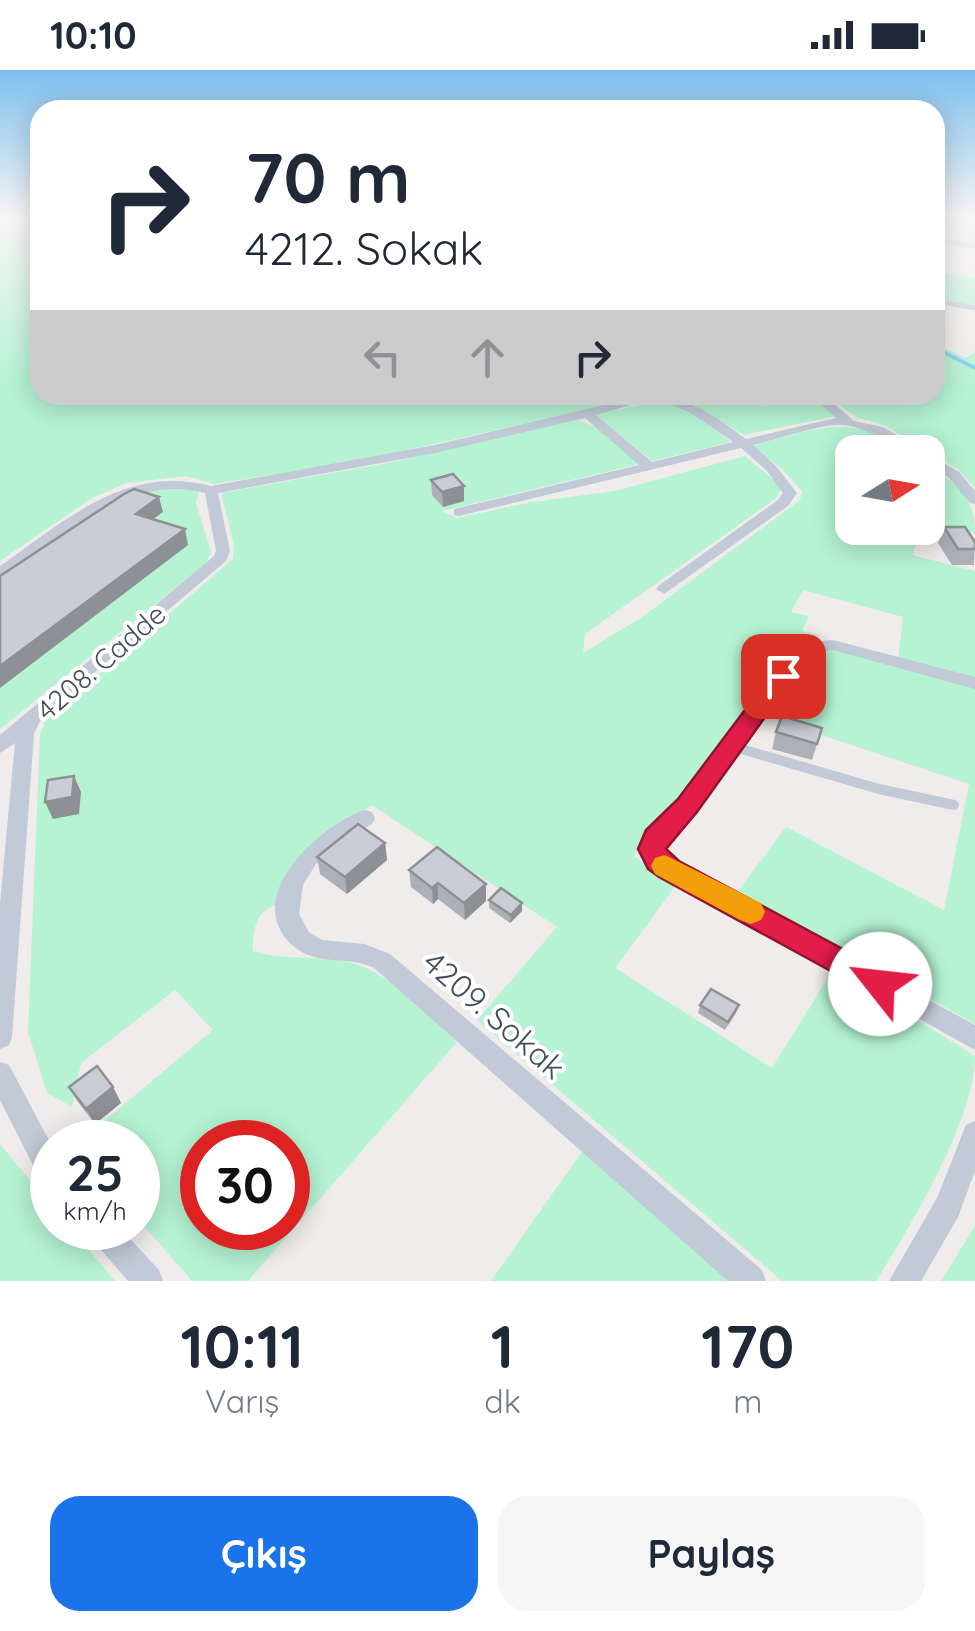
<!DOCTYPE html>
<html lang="tr">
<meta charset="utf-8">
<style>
:root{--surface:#fff;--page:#f6f6f7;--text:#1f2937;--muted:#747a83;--accent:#1a73e8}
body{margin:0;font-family:Quicksand,sans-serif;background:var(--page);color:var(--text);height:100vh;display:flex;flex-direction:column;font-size:38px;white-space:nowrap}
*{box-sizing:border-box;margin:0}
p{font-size:32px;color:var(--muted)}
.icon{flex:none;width:55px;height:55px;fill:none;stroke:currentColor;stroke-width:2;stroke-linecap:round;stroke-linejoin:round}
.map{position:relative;height:1211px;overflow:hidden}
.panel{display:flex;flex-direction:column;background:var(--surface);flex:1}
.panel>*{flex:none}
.hud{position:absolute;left:30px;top:30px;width:915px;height:305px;border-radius:30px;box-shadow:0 5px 25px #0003;background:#fff;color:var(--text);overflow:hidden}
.needle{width:65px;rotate:79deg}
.controls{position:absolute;left:835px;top:365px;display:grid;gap:20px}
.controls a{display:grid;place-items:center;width:110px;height:110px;border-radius:20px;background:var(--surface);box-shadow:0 5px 25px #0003;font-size:50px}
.speed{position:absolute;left:30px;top:1050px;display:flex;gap:20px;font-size:50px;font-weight:700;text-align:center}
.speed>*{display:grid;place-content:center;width:130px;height:130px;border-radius:50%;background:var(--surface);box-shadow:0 5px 25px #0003;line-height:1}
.speed small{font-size:25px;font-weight:400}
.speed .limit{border:15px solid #d22;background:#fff;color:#111}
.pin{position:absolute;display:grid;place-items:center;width:85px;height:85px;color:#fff;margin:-42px;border-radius:20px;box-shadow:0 5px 15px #0006}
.me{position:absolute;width:110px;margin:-55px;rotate:299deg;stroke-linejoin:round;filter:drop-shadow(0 0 8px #0008)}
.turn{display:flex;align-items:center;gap:35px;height:210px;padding:0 50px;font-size:45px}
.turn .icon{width:130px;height:130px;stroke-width:2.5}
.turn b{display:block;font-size:70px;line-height:85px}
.lanes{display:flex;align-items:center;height:95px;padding:0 50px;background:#0003;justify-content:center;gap:50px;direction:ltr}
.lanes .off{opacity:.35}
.eta{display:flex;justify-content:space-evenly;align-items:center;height:170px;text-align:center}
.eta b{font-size:60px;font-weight:700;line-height:70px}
.button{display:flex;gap:20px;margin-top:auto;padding:20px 50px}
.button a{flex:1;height:115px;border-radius:30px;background:var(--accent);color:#fff;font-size:40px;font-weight:700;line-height:115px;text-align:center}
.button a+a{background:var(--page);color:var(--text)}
.status{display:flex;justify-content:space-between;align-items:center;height:70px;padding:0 50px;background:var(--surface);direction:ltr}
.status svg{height:28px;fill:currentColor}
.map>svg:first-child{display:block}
.green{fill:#b5f3d3;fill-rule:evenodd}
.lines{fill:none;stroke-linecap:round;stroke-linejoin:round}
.stream{stroke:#7dd0f4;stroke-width:4}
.service-far1{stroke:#c1cad6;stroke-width:5}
.service{stroke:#c1cad6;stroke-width:10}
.minor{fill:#c1cad6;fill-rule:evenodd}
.wall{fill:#aeb0b7}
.shaded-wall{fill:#8d9095}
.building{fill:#cacdd5;stroke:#8d9095;stroke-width:2.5}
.route{fill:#e11d48;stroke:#92132f;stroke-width:2.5}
.slow{fill:#f59e0b}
.labels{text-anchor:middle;stroke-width:8;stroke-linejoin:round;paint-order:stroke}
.street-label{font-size:28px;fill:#434e5c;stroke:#fff}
.near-street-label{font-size:32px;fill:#434e5c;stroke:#fff}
</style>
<div class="status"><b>10:10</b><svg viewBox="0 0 49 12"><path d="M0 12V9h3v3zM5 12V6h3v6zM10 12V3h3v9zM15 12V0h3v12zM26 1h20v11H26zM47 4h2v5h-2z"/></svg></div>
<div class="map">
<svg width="975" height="1211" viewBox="0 0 975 1211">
<rect width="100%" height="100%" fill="#f0ecec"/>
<g class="green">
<polygon points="0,147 40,147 40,325 654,325 362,390 215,414 186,406 127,413 92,428 0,491"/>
<polygon points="935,147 975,147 975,175 935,169"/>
<polygon points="935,202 975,208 975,236 935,229"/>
<polygon points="935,274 966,288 975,282 975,418 958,399 886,356 856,347 827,325 935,325"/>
<polygon points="669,325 746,325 762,336 812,326 836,346 744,365 688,331"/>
<polygon points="665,330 675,331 731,372 652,391 595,344"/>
<path d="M577,350L596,357L639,394L442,441L457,448L532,432L615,421L745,386L782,417L775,429L585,564L583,583L642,547L800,430L802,421L782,399L752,376C814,359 854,341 912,382H852V458H923L912,485L975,501V608L898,588L903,547L803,520L791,542L809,546L802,561L819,565L797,574L692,719L645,767L634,786L666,809L680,810L615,898L772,998L834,898L975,986C975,1049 910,1158 876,1211H782L477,950L557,857L372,735L304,783L278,834C256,840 252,861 253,881C281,890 308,886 337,890C385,895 424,942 457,972L248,1211H192L138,1149V1072H84L91,1062L213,960L175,920L81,993L72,1037L47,1023L28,962L40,664L46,650L233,489L234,475L221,423L382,394ZM202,1072H288V1158H202Z"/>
<path d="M928,394C956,415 975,425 975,463L928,456Z"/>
<polygon points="186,417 199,422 196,433 211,482 206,493 0,659 0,513 136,421"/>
<polygon points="833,578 975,618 975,954 738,821 786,757 944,840 969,714 767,647 791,599 806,581"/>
<polygon points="0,1074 52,1137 52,1158 70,1158 115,1211 0,1211"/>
<polygon points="586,1076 741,1211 491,1211"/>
<polygon points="975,1152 975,1211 941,1211 973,1159"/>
</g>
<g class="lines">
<polyline class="stream" points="935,278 975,298"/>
<polyline class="service-far1" points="935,231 975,238"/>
<polyline class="service" points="731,676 879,719 954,735"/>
<g class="minor">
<polygon points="935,167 975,173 975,179 935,173"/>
<path d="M646,325C687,325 714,345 746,369L836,348L811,325H824L854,351L883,357L926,382C896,384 871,354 838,355C818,355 775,370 753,375L776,396L797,423L788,436L664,524L656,519L658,516L778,430L783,423L767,401L741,378L459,446L454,445V439L639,395L585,348L435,383L218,423L230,481L226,491L42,647L34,664L12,967L9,975L0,979V833L15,673L0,683V665L214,486L216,481L205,423C144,407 93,443 46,477C32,488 17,501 0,508V496C66,450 126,394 211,416L435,375ZM663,331L689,342L733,372L652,392L596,345L635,334Z"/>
<polygon points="928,384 959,402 975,421 975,434 970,433 949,408 928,393"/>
<polygon points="833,570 975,607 975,619 833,580 808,582 694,741 665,771 663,779 677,793 975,955 975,980 661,805 650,797 641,779 648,761 680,731 797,573"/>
<path d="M365,740L372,742L375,748L372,754L332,779L316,794L303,815L299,844L309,862L322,870L364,874L390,884L762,1200L766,1211H728L374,898C348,885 316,897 292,875C240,827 320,755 365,740Z"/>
<polygon points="0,992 9,995 52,1076 52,1117 42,1113 0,1030"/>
<polygon points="975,1051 975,1101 958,1147 921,1211 889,1211 937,1128 966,1055"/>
<polygon points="87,1158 120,1158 159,1200 163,1211 128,1211 91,1168"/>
</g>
</g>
<g class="wall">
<polygon points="431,410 464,431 443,437 432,425"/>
<polygon points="944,457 975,472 974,495 952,495 938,473"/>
<polygon points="822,658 812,690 772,679 776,662"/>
<polygon points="385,773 387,790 347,824 320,804 317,787"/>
<polygon points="409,800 486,814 486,831 465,850 438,829 433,834 411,817"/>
<polygon points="489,830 522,833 522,841 510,853 489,838"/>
<polygon points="700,935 739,935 736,943 725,960 698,943"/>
<polygon points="69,1017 113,1017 121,1033 95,1054 78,1032"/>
</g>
<g class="shaded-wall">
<polygon points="464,416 464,431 443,437 442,422"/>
<polygon points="159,427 163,442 140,459 136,444"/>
<polygon points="185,459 188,475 0,618 0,596"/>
<polygon points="74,706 81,722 79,744 53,749 45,732"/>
<polygon points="385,773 387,790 347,824 345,807"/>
<polygon points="438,813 438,829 433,834 432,818"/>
<polygon points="486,814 486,831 465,850 464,833"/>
<polygon points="522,833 522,841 510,853 511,845"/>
<polygon points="113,1017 121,1033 95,1054 86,1039"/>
</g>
<g class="building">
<polygon points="453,404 464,416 442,422 431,410"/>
<polygon points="134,419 159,427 136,444 185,459 0,596 0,506 124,424"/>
<polygon points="944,457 965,457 975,472 975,479 958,479"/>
<polygon points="782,646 822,658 817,674 776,662"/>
<polygon points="74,706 72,727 45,732 48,710"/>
<polygon points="358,754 385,773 345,807 317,787"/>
<polygon points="437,777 486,814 464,833 438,813 432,818 409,800"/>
<polygon points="501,818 522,833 511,845 489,830"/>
<polygon points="711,919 739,935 728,952 700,935"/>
<polygon points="97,996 113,1017 86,1039 69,1017"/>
</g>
<linearGradient id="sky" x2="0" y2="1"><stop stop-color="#7dbfed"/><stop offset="0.47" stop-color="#f8f6f6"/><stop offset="1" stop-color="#f8f6f6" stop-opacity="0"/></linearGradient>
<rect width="975" height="316" fill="url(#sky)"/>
<polygon class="route" points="783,598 791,600 794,606 791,611 697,742 666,779 679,791 891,905 896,914 891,924 880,928 659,807 648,799 638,779 646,760 678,729 775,600"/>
<polygon class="slow" points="665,785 761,833 765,842 761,850 751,854 740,850 655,804 651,796 655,788"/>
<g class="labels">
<g class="street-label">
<text transform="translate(101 592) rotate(-41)" y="10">4208. Cadde</text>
</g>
<g class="near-street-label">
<text transform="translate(494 945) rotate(41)" y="11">4209. Sokak</text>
</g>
</g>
</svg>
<div class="controls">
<a><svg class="needle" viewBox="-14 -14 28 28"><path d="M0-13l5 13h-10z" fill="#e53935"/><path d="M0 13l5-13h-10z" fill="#747a83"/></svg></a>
</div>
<div class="speed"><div>25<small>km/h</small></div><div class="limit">30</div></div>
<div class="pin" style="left:783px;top:606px;background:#d93025"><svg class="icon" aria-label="arrive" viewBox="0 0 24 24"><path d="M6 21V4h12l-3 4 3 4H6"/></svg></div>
<svg class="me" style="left:880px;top:914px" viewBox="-20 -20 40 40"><circle r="19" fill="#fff"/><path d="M0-13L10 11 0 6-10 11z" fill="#e11d48"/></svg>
<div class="hud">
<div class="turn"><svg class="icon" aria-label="right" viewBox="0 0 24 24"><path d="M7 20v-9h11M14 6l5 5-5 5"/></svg><div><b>70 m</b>4212. Sokak</div></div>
<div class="lanes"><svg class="icon off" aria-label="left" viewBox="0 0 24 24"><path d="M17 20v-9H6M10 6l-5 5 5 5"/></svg><svg class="icon off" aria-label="ahead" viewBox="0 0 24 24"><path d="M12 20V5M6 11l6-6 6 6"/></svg><svg class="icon" aria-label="right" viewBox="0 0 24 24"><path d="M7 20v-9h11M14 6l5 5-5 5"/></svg></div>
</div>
</div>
<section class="panel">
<div class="eta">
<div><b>10:11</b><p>Varış</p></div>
<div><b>1</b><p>dk</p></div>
<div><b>170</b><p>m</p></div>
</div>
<div class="button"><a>Çıkış</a><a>Paylaş</a></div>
</section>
